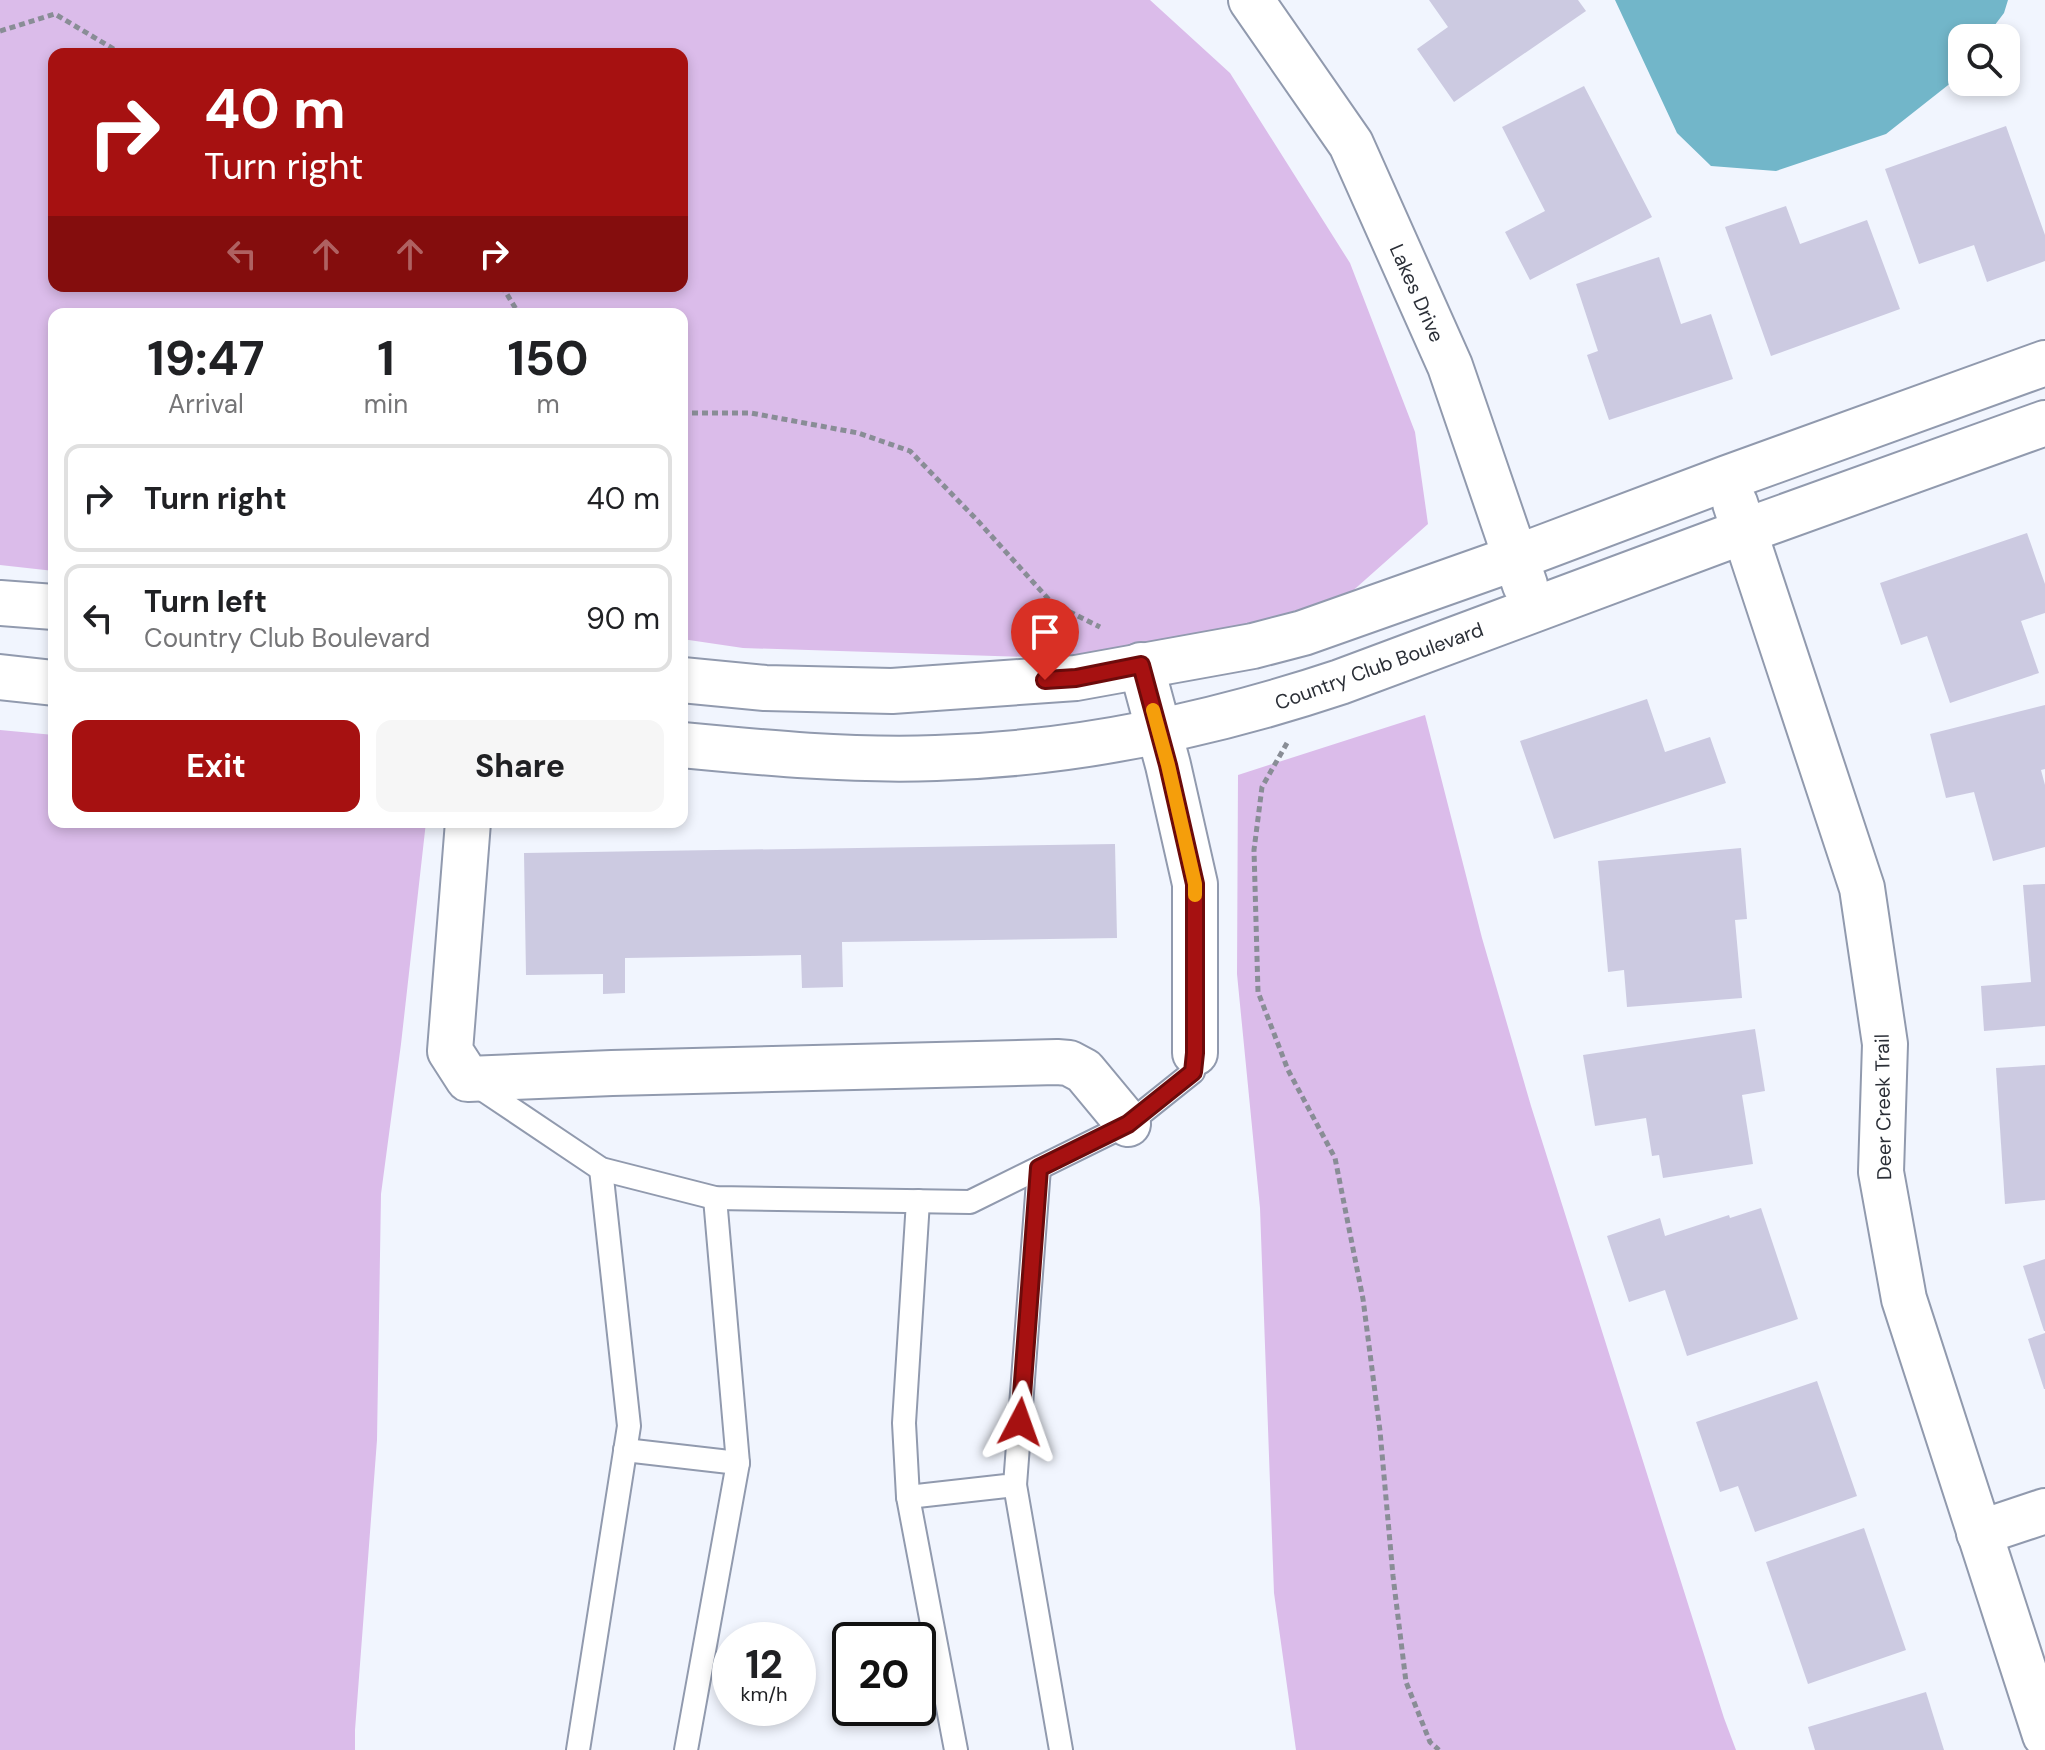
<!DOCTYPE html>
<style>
:root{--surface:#fff;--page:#f6f6f6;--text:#202124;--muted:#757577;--line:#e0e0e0;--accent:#a61111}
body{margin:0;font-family:"DM Sans",sans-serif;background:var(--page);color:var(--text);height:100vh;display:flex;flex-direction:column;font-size:30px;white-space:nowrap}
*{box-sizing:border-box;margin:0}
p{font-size:26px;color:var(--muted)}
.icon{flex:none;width:44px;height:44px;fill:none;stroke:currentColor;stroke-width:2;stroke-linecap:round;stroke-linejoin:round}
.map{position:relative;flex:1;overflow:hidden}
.sheet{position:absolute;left:48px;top:308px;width:640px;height:520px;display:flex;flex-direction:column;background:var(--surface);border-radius:16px;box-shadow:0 4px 12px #0003}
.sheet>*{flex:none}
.banner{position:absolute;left:48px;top:48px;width:640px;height:244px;border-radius:16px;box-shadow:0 4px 12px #0003;background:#a61111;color:#fff;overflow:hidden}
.fabs{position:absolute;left:1948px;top:24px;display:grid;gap:16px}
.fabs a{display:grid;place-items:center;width:72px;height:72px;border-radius:16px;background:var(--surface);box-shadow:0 4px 12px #0003;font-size:40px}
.speed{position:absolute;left:712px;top:1622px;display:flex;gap:16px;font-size:40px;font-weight:700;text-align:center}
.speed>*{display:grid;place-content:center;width:104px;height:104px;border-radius:50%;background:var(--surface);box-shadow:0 4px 12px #0003;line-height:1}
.speed small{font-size:20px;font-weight:400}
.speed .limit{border:4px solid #111;border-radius:12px;background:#fff;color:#111}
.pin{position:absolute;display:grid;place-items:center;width:68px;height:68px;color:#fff;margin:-82px -34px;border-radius:50% 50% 50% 0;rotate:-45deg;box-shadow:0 0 8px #0007}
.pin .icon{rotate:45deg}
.me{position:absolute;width:88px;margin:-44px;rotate:4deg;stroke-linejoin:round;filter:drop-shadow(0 0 6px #0008)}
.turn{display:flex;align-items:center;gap:28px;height:168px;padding:0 24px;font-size:36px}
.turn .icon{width:104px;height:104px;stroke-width:2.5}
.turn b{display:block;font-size:56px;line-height:68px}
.lanes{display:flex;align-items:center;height:76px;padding:0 24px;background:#0003;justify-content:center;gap:40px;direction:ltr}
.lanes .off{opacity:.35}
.eta{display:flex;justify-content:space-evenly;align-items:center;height:136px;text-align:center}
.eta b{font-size:48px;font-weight:700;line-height:56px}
.action{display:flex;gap:16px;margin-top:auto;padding:16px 24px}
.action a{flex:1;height:92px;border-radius:16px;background:var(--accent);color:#fff;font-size:32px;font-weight:700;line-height:92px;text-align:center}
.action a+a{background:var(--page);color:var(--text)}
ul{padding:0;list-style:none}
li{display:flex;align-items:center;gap:24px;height:108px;margin:0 16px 12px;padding:0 8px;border:4px solid var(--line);border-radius:16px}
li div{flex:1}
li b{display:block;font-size:30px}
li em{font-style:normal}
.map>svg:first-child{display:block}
.green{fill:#dbbcea;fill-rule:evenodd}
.water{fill:#72b6c9}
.building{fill:#cccae1}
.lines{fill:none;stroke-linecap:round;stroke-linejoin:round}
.service-casing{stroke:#919aae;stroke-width:26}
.minor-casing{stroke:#919aae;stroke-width:48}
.path{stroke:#898d96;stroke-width:5;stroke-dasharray:6 4;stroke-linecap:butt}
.service{stroke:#fff;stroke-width:22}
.minor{stroke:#fff;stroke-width:44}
.route-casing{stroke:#6c0b0b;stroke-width:20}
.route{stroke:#a61111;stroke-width:14}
.slow{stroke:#f59e0b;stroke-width:14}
.labels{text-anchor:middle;stroke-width:8;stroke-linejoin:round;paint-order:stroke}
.street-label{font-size:20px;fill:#2b2f37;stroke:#fff}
</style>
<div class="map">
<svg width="2045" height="1750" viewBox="0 0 2045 1750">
<rect width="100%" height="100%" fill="#f1f5fe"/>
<g class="green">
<path d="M0,0H1150L1230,73L1350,263L1415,432L1428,524L1339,603L1190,652L1028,657L743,648L682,639V314H54V571L0,565ZM54,54H682V286H54Z"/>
<polygon points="1425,715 1482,938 1531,1106 1724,1718 1736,1750 1296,1750 1274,1593 1260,1208 1237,974 1238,775"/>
<polygon points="0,730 54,735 54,822 426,822 401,1044 381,1194 377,1440 355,1730 355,1750 0,1750"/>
</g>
<polygon class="water" points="1615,0 2008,0 2004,13 1985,38 1962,38 1962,69 1952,82 1886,134 1776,171 1711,166 1677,133"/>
<g class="building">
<polygon points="1429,0 1578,0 1586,11 1454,102 1417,49 1448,27"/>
<polygon points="1584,86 1652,217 1530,280 1505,232 1545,211 1502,127"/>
<polygon points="2006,126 2045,235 2045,261 1987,282 1974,245 1919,264 1885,169"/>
<polygon points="1786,206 1800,244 1867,220 1900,309 1771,356 1725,227"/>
<polygon points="1659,257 1681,324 1711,314 1733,379 1609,420 1587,355 1598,351 1576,284"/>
<polygon points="2027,533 2045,584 2045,613 2021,621 2039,673 1950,703 1927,636 1901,645 1880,583"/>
<polygon points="1647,699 1665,752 1710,737 1726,783 1554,839 1520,741"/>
<polygon points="2045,705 2045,769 2041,770 2045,785 2045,847 1993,861 1974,792 1946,798 1930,734"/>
<polygon points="1115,844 1117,938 842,942 843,987 802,988 801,955 625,958 625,993 603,994 603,974 526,975 524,853"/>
<polygon points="1741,848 1747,919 1735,920 1742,998 1627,1007 1624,970 1608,972 1598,861"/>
<polygon points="2045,884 2045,1026 1984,1031 1981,986 2031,982 2023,885"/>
<polygon points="1755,1029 1765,1091 1742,1095 1753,1164 1663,1178 1659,1155 1652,1156 1646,1118 1595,1126 1583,1055"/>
<polygon points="2045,1065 2045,1200 2005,1204 1996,1068"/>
<polygon points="1761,1208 1798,1319 1687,1356 1665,1290 1629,1302 1607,1236 1660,1218 1665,1236 1729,1215 1730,1218"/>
<polygon points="2045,1259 2045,1331 2044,1331 2023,1266"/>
<polygon points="2045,1333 2045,1389 2044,1389 2028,1339"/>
<polygon points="1817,1381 1857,1496 1755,1532 1738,1486 1720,1492 1696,1422"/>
<polygon points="1864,1528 1906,1650 1808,1684 1766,1562"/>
<polygon points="1926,1692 1944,1750 1815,1750 1808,1727"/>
</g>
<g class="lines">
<g class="service-casing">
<g id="service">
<polyline points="476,1085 601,1169 715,1198 970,1202 1128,1124 1193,1072 1195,1053"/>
<polyline points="918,1201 904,1423 908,1497 956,1750"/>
<polyline points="625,1450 738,1463"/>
<polyline points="1015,1485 1061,1750"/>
<polyline points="908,1497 1015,1485 1039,1168"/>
<polyline points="578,1750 629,1426 601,1169"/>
<polyline points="686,1750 738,1463 715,1198"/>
</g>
</g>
<g class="minor-casing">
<g id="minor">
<polyline points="1251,0 1351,144 1450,366 1525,585"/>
<polyline points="1735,503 1862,888 1885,1044 1881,1172 1904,1299 2045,1735"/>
<polyline points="0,603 54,607"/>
<polyline points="1141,665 1168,765 1195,884 1195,1053"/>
<polyline points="0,677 54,683"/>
<polyline points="682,680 765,688 892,691 1076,678 1253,646 1303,633 1515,558 1727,478 2045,363"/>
<path d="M682,745C766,753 851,761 936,758C1073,754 1211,725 1340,682L1745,531L2045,423"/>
<polyline points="468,822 450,1051 468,1079 612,1073 1057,1062 1069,1063 1084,1071 1128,1124"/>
<polyline points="1979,1533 2045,1511"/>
</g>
</g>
<g class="path">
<polyline points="0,31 55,14 122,54"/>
<polyline points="502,286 519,314"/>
<polyline points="682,413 751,413 858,433 910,451 977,520 1052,603 1100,627"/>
<polyline points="1287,743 1262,787 1254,850 1258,992 1288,1070 1335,1158 1363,1299 1380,1431 1393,1576 1406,1682 1430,1742 1439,1750"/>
</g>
<use href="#service" class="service"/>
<use href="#minor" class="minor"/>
</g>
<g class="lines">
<g class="route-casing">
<polyline id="route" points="1020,1422 1039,1168 1128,1124 1193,1072 1195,1053 1195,884 1168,765 1141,665 1076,678 1045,680"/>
</g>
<use href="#route" class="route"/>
<polyline class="slow" points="1153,710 1168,765 1195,884 1195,895"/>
</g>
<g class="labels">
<g class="street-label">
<text transform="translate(1417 293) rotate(66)" y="7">Lakes Drive</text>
<text transform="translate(1379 666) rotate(-20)" y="7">Country Club Boulevard</text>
<text transform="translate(1883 1107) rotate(-91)" y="7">Deer Creek Trail</text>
</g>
</g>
</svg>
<div class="fabs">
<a><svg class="icon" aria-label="search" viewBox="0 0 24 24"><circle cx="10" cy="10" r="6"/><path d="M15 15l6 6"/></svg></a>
</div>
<div class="speed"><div>12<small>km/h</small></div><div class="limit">20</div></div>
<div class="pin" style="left:1045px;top:680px;background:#d93025"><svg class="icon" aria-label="arrive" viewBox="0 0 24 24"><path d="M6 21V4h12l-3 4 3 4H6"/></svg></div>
<svg class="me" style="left:1020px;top:1422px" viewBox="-20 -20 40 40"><path d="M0-17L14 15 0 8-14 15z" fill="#a61111" stroke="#fff" stroke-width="4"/></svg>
<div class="banner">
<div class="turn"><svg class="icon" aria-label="right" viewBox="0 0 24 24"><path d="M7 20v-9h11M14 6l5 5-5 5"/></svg><div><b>40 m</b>Turn right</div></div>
<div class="lanes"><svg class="icon off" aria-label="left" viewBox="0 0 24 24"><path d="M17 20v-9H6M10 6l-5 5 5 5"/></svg><svg class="icon off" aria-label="ahead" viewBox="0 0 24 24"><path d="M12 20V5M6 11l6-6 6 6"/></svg><svg class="icon off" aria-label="ahead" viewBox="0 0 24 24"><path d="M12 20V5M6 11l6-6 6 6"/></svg><svg class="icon" aria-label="right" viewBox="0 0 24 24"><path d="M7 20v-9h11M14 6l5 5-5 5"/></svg></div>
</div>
<section class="sheet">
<div class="eta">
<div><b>19:47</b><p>Arrival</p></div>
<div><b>1</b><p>min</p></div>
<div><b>150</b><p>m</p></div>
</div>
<ul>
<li><svg class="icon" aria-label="right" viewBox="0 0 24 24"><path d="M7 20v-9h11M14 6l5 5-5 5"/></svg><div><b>Turn right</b></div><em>40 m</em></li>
<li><svg class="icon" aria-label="left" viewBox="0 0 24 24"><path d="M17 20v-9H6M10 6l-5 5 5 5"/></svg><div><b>Turn left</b><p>Country Club Boulevard</p></div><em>90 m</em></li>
</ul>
<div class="action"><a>Exit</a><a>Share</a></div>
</section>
</div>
